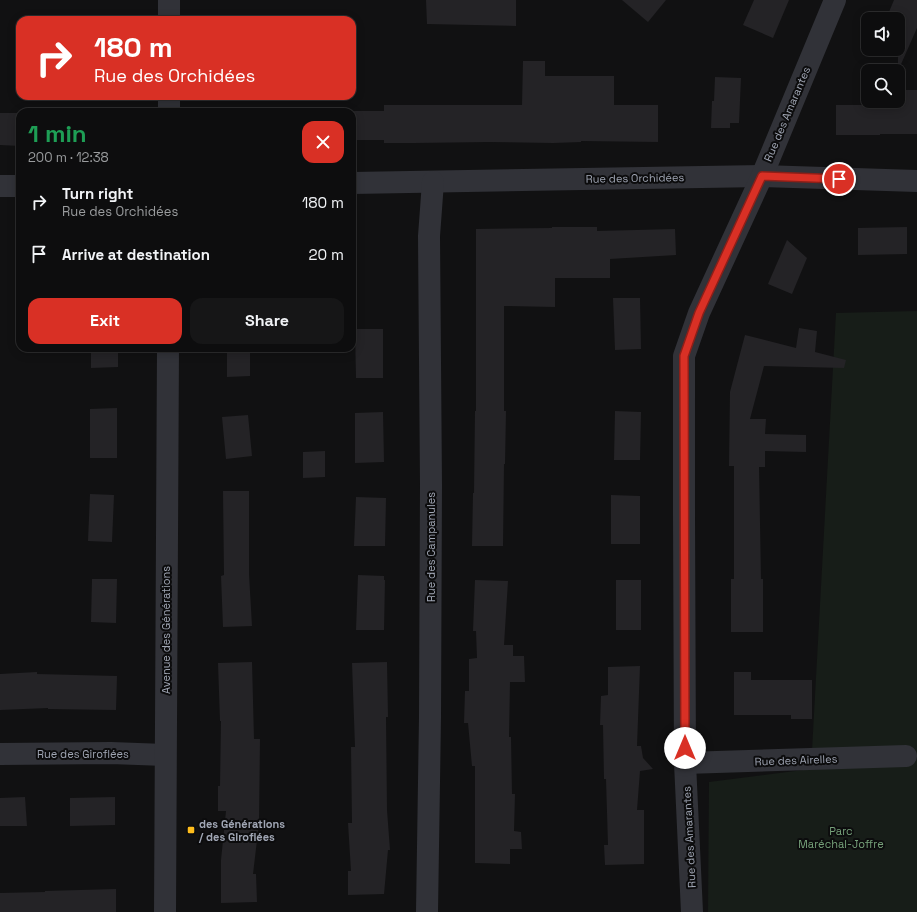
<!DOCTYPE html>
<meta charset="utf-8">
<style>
:root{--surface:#0d0d0e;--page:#161617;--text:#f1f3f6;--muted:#9a9c9e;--line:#2d2d2e;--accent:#d93025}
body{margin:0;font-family:"Space Grotesk",sans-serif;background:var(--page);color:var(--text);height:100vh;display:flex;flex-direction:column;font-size:15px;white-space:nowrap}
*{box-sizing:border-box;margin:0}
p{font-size:13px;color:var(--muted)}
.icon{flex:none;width:22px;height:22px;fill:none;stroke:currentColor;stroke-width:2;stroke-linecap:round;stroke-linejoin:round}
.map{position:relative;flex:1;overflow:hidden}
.details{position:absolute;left:16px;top:108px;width:340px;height:244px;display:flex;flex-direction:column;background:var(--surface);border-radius:12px;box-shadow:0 2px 10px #0003,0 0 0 1px var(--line)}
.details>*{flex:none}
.banner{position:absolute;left:16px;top:16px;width:340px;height:84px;border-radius:12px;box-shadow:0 2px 10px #0003,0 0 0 1px var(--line);background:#d93025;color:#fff;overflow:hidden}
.controls{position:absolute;left:861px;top:12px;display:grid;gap:8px}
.controls a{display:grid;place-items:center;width:44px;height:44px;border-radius:8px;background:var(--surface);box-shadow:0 2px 10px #0003,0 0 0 1px var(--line);font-size:20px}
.pin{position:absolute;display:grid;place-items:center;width:34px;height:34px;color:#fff;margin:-17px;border:2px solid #fff;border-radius:50%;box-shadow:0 1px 4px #0007}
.me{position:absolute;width:44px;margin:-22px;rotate:0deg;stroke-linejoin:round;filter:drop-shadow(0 0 3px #0008)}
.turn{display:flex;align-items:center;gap:14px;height:84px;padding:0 12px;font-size:18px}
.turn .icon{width:52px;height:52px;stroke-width:2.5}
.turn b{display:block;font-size:28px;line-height:34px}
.round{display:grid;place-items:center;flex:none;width:42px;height:42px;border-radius:12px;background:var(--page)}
.summary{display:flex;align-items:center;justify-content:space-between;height:68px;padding:0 12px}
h1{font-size:24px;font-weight:700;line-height:30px;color:#1e9e55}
.button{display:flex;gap:8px;margin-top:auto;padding:8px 12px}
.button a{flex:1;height:46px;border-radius:12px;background:var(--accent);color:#fff;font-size:16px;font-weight:700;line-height:46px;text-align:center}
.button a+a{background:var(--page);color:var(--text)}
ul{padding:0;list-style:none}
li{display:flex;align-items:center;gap:12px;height:52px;padding:0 12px}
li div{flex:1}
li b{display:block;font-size:15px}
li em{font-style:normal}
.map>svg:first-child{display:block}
.green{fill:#171d18}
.building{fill:#242326}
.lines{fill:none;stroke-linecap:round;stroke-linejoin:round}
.street{stroke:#313238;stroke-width:22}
.route-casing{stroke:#8d1f18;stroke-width:10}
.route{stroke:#d93025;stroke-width:7}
.poi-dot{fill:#ffbd1c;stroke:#0c0c0d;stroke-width:1.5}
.labels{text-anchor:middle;stroke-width:4;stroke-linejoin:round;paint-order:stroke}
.street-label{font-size:11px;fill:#a0a6b4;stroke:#0c0c0d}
.poi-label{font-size:11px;font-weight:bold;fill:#a0a6b4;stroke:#0c0c0d;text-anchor:start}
.park-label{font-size:11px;fill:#76a17a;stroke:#0c0c0d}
</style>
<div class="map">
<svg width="917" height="912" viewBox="0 0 917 912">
<rect width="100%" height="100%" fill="#111112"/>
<polygon class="green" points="917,311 917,912 708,912 709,782 811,769 836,313"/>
<g class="building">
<polygon points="426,0 516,0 516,26 427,24"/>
<polygon points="622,0 666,0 648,22"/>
<polygon points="754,0 789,0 773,38 743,25"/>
<polygon points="894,0 917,0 917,28 898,71 898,19 886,19"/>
<polygon points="523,61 545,61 545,76 614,76 614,105 658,105 658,142 581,141 581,142 553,143 489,142 413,143 384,143 384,140 352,140 352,111 384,111 384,105 522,105"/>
<polygon points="715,77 741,78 739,123 730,123 730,128 711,128 712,101 714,101"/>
<polygon points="898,90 917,90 917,134 880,134 880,135 836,135 836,105 898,105"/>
<polygon points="0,113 20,113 20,146 0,145"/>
<polygon points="552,227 597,227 597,231 675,229 676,255 610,259 610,278 555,278 555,307 504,306 504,411 506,411 505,464 504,464 503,546 472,546 473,493 474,493 475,411 476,411 476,229 552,228"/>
<polygon points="907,227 907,254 858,255 858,228"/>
<polygon points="787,240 807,258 792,294 768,284"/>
<polygon points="613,298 640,298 641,349 615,350"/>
<polygon points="799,328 817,331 815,352 846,360 844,368 764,366 750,419 766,419 765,434 806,435 806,452 765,451 765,467 759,467 761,579 763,579 763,632 731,632 731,579 734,579 734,466 729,466 730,392 745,335 796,348"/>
<polygon points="355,329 383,329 383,378 356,378"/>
<polygon points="91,348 118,348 118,367 91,368"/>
<polygon points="227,348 250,348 250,376 227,377"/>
<polygon points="117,408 117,458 90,458 90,409"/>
<polygon points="615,411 641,412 640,460 614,460"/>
<polygon points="383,412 384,462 355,463 355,413"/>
<polygon points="248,415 252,456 226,459 222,417"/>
<polygon points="325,451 325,477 303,478 303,452"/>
<polygon points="223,491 249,491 249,574 252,626 223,627 221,576 224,575"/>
<polygon points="90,494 114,495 112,542 88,541"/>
<polygon points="611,495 640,496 640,544 611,544"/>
<polygon points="356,497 386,498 385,546 354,546"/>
<polygon points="358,575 384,576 384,580 385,580 384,630 356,630"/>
<polygon points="92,579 117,579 116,623 91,622"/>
<polygon points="475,580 508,581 504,645 513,645 513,656 524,656 525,682 510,682 509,737 511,737 512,794 515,794 514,831 521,832 522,849 510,849 510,864 475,863 475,766 472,766 468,723 464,723 465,691 469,691 469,659 477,658 476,631 473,631"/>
<rect x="616" y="580" width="25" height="50"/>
<polygon points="252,662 254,739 260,739 259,823 253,874 256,874 257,902 221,903 221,860 226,811 218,811 218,786 220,786 221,721 220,721 218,663"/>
<polygon points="387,662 388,717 386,717 387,810 390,850 388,850 384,894 348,895 348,871 351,871 348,823 352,823 351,747 355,747 352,663"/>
<polygon points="640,666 637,746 641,746 643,758 653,769 640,771 637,810 644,810 644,864 605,865 604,845 608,845 606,779 604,779 603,725 600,725 601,696 608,695 608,667"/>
<polygon points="37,672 37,674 117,676 116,710 48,709 48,708 0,710 0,674"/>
<polygon points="734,672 751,672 751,680 812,680 812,719 791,719 791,715 734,715"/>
<polygon points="25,797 27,826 0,826 0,798"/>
<polygon points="115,797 115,825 70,826 70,798"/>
<polygon points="116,889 116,912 0,912 0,893 45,892 45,891"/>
</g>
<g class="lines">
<g class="street">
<polyline points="169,0 169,20"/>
<polyline points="169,96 169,112"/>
<polyline points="352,183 762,176 917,181"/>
<polyline points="0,186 20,186"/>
<polyline points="0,754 111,753 165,755"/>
<polyline points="685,763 906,756"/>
<polyline points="165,912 168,348"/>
<polyline points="427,912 430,717 431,485 429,236 433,182"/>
<polyline points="692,912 685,763 684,515 684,356 699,313 762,176 835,0"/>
</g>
</g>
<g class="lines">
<g class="route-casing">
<polyline id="route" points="685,748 684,356 699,313 762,176 839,179"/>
</g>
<use href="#route" class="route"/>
</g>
<rect class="poi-dot" x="187" y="826" width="8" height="8" rx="2"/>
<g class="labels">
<g class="street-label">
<text transform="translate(787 114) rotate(-67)" y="4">Rue des Amarantes</text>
<text transform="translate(635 178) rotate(-1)" y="4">Rue des Orchidées</text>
<text transform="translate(431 547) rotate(-90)" y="4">Rue des Campanules</text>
<text transform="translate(166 630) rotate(-90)" y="4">Avenue des Générations</text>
<text x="83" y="758">Rue des Giroflées</text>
<text transform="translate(796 760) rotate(-2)" y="4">Rue des Airelles</text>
<text transform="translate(689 837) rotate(-93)" y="4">Rue des Amarantes</text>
</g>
<g class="poi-label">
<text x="199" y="828">des Générations<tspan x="199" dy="13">/ des Giroflées</tspan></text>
</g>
<g class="park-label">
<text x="841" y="835">Parc<tspan x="841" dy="13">Maréchal-Joffre</tspan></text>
</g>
</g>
</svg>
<div class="controls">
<a><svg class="icon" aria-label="sound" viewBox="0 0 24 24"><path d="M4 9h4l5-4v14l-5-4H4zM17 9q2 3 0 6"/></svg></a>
<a><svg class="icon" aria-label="search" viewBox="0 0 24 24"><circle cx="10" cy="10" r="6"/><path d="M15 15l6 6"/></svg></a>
</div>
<div class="pin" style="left:839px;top:179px;background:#d93025"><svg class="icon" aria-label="arrive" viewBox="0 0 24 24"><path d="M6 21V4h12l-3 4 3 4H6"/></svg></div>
<svg class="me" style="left:685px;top:748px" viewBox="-20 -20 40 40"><circle r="19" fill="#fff"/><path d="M0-13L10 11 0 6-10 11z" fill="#d93025"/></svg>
<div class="banner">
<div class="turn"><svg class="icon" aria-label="right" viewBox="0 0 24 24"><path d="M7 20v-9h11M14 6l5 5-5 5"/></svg><div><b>180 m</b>Rue des Orchidées</div></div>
</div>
<section class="details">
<div class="summary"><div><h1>1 min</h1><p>200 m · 12:38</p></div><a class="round" style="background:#d93025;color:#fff"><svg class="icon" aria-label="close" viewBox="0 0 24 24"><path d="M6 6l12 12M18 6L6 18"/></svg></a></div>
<ul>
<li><svg class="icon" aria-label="right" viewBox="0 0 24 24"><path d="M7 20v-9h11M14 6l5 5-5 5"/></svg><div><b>Turn right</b><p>Rue des Orchidées</p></div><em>180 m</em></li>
<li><svg class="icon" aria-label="arrive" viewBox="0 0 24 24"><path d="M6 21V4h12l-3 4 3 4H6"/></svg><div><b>Arrive at destination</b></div><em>20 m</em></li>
</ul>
<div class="button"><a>Exit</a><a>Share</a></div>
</section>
</div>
